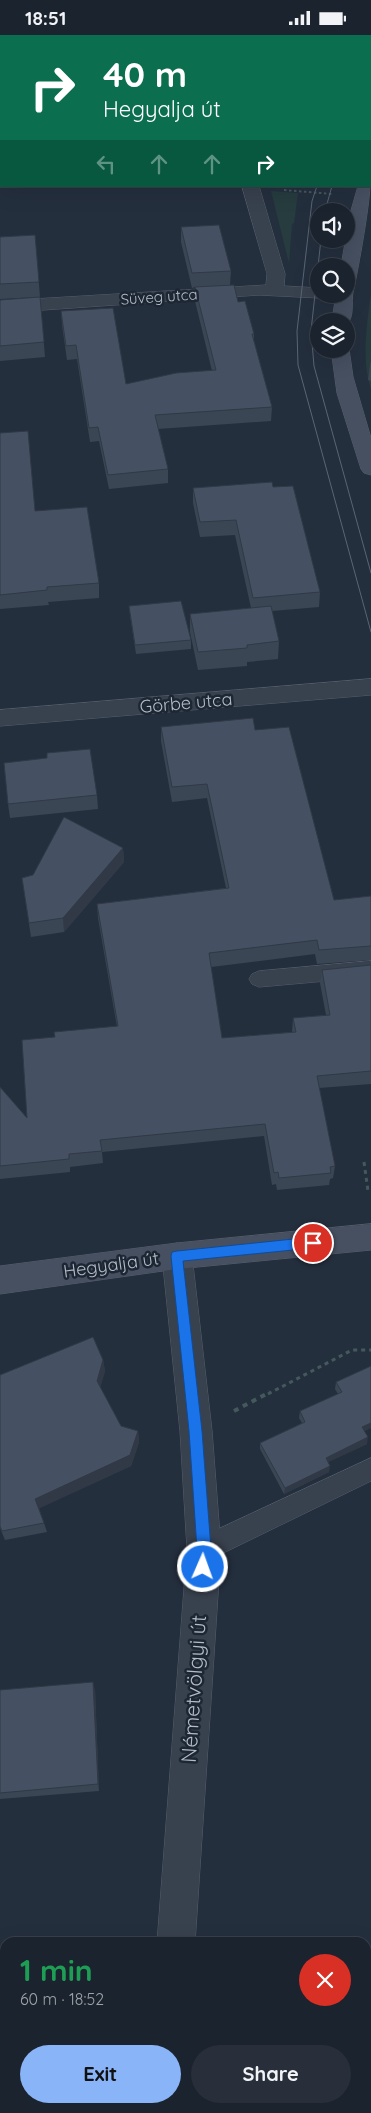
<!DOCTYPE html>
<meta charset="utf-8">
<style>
:root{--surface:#1b232e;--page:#282f3a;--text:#f1f3f6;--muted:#a0a4aa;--line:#39404a;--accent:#8ab4f8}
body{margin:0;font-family:Quicksand,sans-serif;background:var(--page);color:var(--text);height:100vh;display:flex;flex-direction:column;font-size:19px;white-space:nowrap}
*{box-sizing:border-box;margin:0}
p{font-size:16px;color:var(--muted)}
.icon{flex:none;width:28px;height:28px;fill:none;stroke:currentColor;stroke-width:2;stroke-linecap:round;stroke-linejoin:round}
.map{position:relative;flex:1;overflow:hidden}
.side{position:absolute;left:0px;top:1902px;width:371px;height:176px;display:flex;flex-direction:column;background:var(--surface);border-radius:15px 15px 0 0;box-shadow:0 5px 20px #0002,0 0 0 1px var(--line)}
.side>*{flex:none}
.hud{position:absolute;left:0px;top:0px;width:371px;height:152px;box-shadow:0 5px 20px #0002,0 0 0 1px var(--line);background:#0b6e4f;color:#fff;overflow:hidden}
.fabs{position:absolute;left:310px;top:168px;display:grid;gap:10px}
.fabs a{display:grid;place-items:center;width:45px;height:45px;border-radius:50%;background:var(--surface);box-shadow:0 5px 20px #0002,0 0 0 1px var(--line);font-size:25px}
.pin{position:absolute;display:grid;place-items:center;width:42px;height:42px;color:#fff;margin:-21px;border:2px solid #fff;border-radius:50%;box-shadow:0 1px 5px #0007}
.me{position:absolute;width:55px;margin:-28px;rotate:2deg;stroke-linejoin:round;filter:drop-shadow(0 0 4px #0008)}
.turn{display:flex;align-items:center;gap:18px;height:105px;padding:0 20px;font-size:22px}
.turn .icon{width:65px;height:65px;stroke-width:2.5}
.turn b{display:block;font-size:35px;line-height:42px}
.lanes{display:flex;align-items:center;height:48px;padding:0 20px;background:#0003;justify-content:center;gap:25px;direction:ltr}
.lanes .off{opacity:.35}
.round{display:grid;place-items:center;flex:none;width:52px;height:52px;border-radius:26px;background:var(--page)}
.head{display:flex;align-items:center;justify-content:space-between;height:85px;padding:0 20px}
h1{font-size:30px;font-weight:700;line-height:38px;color:#1e9e55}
.cta{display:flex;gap:10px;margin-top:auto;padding:10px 20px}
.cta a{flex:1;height:58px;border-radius:30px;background:var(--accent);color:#111;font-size:20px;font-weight:700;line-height:58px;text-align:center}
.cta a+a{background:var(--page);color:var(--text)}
.status{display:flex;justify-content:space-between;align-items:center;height:35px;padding:0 25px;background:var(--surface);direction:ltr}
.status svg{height:14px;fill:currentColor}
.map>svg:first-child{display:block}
.green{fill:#263c3f}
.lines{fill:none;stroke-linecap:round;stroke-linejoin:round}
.lane-casing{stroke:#565f6c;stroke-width:1}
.street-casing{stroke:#565f6c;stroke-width:1}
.secondary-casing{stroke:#565f6c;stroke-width:1}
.path-far2{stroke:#44595c;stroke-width:2;stroke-dasharray:2.5 2.5;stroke-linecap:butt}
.path-far1{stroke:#44595c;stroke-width:3;stroke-dasharray:4 4;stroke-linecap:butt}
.path{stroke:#44595c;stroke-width:4;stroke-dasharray:5 5;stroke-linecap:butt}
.lane{fill:#38414e;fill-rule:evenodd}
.street{fill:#38414e;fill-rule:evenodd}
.secondary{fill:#465061;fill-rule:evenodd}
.tram{stroke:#5a6575;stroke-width:1}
.wall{fill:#3b4654}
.shaded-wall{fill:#303945}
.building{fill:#455162;stroke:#303945}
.route{fill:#1a73e8;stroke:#114b97}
.labels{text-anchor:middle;stroke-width:5;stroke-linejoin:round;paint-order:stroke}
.far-street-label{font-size:15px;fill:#b4bcc9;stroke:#1d2633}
.street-label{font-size:18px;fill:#b4bcc9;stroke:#1d2633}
.near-street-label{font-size:21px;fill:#b4bcc9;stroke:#1d2633}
</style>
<div class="status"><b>18:51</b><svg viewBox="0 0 49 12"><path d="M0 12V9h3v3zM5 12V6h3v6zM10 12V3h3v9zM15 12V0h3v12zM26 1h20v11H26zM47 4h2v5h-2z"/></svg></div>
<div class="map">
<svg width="371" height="2078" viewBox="0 0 371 2078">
<rect width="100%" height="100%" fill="#242f3e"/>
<g class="green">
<polygon points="271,156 298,158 294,188 292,189 289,228"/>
<path d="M371,259V354C361,324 367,289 371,259Z"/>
</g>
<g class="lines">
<g class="lane-casing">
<g id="lane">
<rect x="370" y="70" width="1" height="6"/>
<polygon points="371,926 371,942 259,952 252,949 249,944 252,939 259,936"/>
<polygon points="371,1423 371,1446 213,1523 204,1526 195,1523 192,1514 195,1505"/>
</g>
</g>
<g class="street-casing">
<g id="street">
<polygon points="242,151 259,151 285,239 284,251 319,253 319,259 328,259 325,262 319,263 259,260 0,278 0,266 266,250 267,239"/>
<polygon points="371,644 371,660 0,691 0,675"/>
<polygon points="177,1208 187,1212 192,1221 212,1396 221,1514 195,1908 157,1908 187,1514 180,1396 162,1221 167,1212"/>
<polygon points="144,2074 184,2074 183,2078 143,2078"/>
</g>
</g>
<g class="secondary-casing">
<g id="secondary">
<path d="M370,147C371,163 358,236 353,257C351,267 355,283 346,290V286H332L336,259H346V231H341L350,179L358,151H370Z"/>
<polygon points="346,310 349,314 353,342 371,403 371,440 364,438 361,434 337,358 331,314 346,314"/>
<polygon points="371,1189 371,1215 177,1234 0,1259 0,1231 177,1208"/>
</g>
</g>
<polyline class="path-far2" points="284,155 332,159"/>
<g class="path-far1">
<polyline points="364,1127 368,1156"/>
<polyline points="268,1359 352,1315 371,1315"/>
</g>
<polyline class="path" points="234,1376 270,1357"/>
<use href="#lane" class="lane"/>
<use href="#street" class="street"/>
<use href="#secondary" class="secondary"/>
<g class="tram">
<polyline points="317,151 312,166 297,296 298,330 371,597"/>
<polyline points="325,176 332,151"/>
<polyline points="321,204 311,296 314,331 371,538"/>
</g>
</g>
<g class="wall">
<polygon points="0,0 1,1 1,111 0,113"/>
<polygon points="371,0 371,69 370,68 370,1"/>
<polygon points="181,192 231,236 230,250 254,299 254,306 272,372 271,386 158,394 168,434 168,448 109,454 99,406 90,407 77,324 67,325 62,290 61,276 126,349 212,336 195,266 195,252 192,253 181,207"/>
<polygon points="35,200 40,262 0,264 0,202"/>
<polygon points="40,262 45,322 0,326 0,265"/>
<polygon points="371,326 371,346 368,345 370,330"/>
<polygon points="0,398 35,476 99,548 99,563 48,567 49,570 0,574"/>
<polygon points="273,452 320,557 319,572 272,576 279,606 278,624 247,627 247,631 198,635 190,597 190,579 251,573 235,500 200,502 193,468 193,453"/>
<polygon points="129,571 191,605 191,614 136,619 130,580"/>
<polygon points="161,692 255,695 334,865 371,861 371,925 317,929 315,919 211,932 222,1003 292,997 293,983 326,980 320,948 322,935 371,930 371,1049 319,1053 335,1131 333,1143 330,1144 329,1150 277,1155 276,1149 272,1150 264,1101 102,1117 103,1128 70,1132 70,1137 0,1144 0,1052 27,1083 55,1002 117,992 98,883 97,869 226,853 207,763 172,767 161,706"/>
<polygon points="47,723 97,760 98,774 10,783 8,769"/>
<polygon points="123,813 124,827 64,897 31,902 22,843"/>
<polygon points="103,1325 105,1336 100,1352 121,1391 138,1396 139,1407 131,1431 39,1473 47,1497 5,1505 0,1493 0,1340"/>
<polygon points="371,1331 371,1393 364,1396 367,1409 328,1427 329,1437 284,1459 260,1414 260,1408 302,1388 299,1383 300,1376 338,1359 335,1354 336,1347"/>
<polygon points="0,1655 95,1655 99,1756 0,1764"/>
</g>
<g class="shaded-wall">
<polygon points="1,96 1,111 0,113 0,97"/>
<polygon points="123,813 124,827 64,897 63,883"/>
<polygon points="103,1325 105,1336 99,1357 97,1346"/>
<polygon points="371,1388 371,1393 360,1398 362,1392"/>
<polygon points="138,1396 139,1407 131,1431 38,1474 35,1464"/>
<polygon points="368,1402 367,1409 324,1429 326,1423"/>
<polygon points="330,1431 329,1437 284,1459 285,1453"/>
<polygon points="93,1647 95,1655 99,1756 98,1749"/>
</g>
<g class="building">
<polygon points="0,0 20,0 26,1 1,1 1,39 0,39"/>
<polygon points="34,0 113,0 112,1 33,1"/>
<rect x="207" y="0" width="44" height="1"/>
<polygon points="362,0 371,0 371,52 370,52 370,1 361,1"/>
<polygon points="1,50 1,84 0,84 0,51"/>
<polygon points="219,190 231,236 192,238 181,192"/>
<polygon points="35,200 39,247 0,249 0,202"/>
<polygon points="234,250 238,267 245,266 254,299 252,299 272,372 155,380 168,434 108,440 98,392 89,393 76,310 66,311 61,276 113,273 126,349 176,338 216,335 195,252"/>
<polygon points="40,262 44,307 0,311 0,265"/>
<polygon points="28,396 35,476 87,472 99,548 47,552 47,555 0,560 0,398"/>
<polygon points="272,447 273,452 293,451 320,557 253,563 236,485 200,487 193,453"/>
<polygon points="181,566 191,605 135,610 129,571"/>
<polygon points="271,571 279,606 247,610 247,613 198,617 190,579"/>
<polygon points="253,683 255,695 289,692 334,865 371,861 371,911 319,915 317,905 209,918 222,1003 296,997 293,983 330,980 322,935 371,930 371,1036 317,1041 335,1131 330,1132 331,1138 279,1143 278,1137 274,1138 265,1089 100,1105 102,1116 69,1119 69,1124 0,1131 0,1052 27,1083 22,1005 55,1002 54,997 118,991 97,869 229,853 207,749 172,752 161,692"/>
<polygon points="90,714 97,760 8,769 4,728 47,723 47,718"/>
<polygon points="64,782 123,813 63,883 29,888 22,843 33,840"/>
<polygon points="93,1302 103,1325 97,1346 121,1391 138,1396 130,1420 35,1464 44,1488 2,1496 0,1491 0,1340"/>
<polygon points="371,1331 371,1388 362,1392 368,1402 326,1423 330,1431 285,1453 260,1408 305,1387 300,1376 342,1357 336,1347"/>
<polygon points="93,1647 98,1749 0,1758 0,1655"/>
</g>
<polygon class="route" points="313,1202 317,1204 319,1208 317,1211 313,1213 183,1226 202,1396 211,1514 208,1537 203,1539 198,1537 196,1532 197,1514 189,1396 171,1221 172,1217 177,1216"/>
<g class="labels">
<g class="far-street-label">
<text transform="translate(159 262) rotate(-4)" y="5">Süveg utca</text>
</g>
<g class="street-label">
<text transform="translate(186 668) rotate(-5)" y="6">Görbe utca</text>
<text transform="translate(111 1230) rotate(-8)" y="6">Hegyalja út</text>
</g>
<g class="near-street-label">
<text transform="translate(194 1654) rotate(-86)" y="7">Németvölgyi út</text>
</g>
</g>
</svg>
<div class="fabs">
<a><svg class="icon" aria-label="sound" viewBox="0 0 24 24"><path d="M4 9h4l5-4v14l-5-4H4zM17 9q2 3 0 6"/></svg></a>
<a><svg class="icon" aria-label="search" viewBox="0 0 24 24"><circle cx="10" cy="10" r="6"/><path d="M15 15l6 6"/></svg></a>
<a><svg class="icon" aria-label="layers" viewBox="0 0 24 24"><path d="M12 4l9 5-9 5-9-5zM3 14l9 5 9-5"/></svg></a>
</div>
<div class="pin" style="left:313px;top:1208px;background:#d93025"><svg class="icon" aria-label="arrive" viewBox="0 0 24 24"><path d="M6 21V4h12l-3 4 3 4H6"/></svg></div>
<svg class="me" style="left:203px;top:1532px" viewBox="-20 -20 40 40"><circle r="17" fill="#1a73e8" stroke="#fff" stroke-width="3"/><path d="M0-11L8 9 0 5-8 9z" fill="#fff"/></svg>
<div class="hud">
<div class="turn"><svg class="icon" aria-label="right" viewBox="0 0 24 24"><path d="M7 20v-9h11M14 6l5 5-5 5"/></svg><div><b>40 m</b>Hegyalja út</div></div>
<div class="lanes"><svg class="icon off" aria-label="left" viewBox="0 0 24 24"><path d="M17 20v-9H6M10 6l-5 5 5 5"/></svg><svg class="icon off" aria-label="ahead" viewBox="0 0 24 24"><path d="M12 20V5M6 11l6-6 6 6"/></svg><svg class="icon off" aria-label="ahead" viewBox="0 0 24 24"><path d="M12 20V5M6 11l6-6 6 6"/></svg><svg class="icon" aria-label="right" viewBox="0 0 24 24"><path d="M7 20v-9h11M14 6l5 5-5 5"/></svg></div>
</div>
<section class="side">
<div class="head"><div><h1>1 min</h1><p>60 m · 18:52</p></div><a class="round" style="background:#d93025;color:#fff"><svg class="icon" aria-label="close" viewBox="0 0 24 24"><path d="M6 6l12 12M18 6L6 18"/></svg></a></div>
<div class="cta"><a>Exit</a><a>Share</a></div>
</section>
</div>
